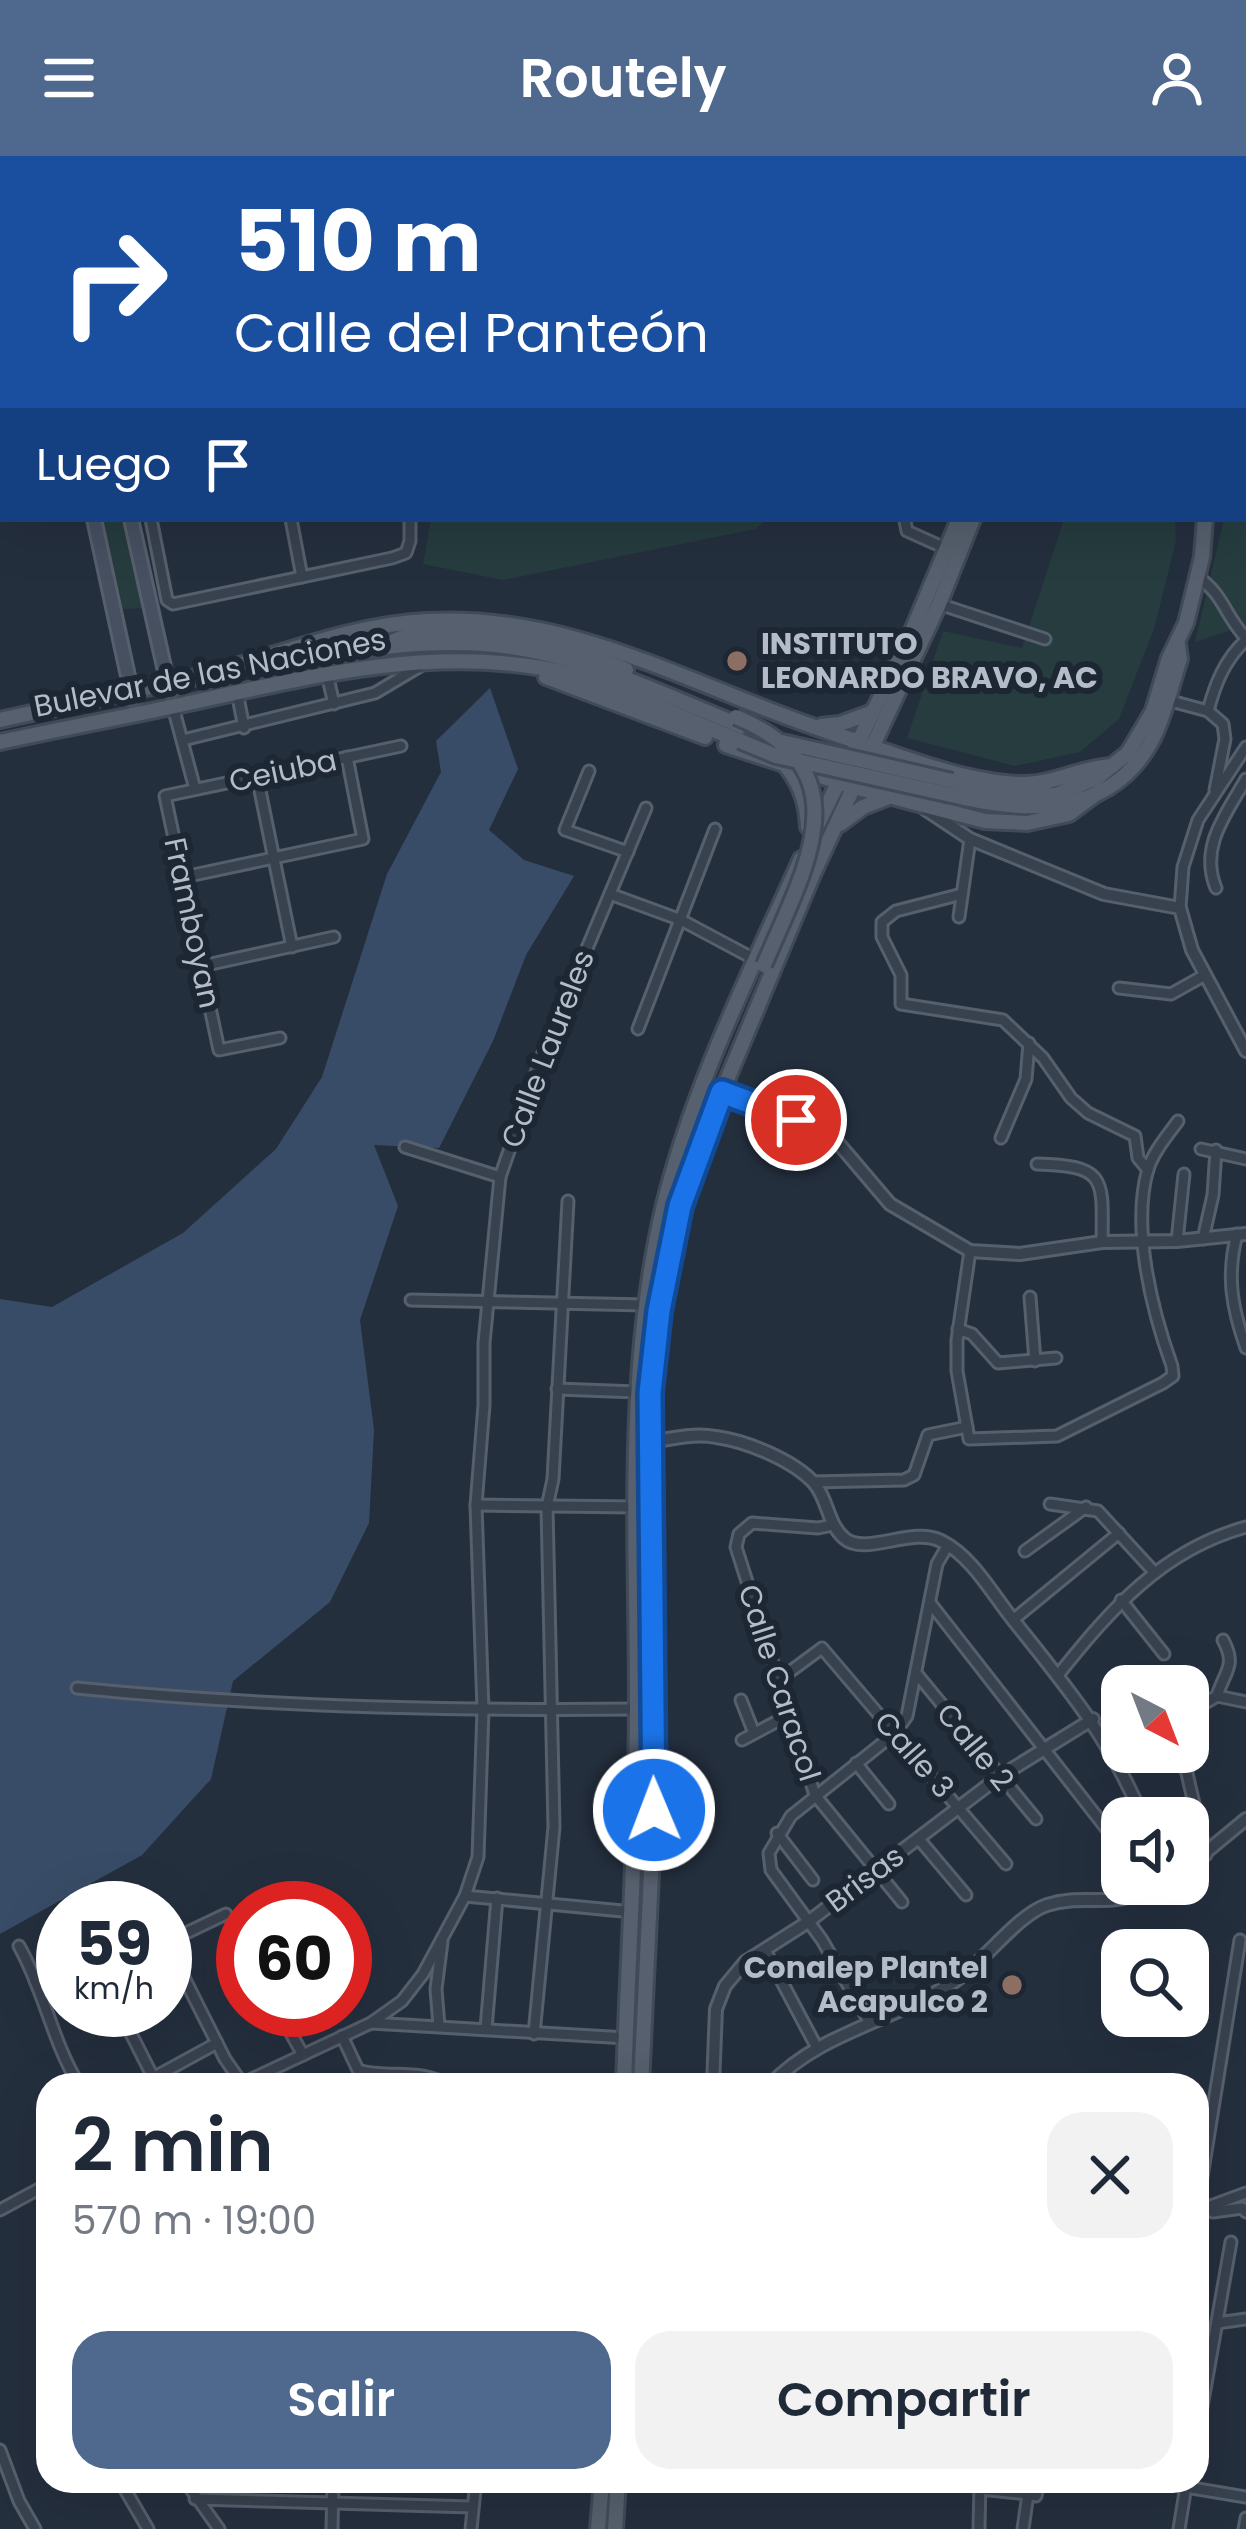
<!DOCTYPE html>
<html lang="es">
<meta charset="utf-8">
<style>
:root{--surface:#fff;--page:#f2f2f3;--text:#1f2937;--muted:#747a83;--accent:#4f688e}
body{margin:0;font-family:Poppins,sans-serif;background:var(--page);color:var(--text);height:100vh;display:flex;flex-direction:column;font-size:45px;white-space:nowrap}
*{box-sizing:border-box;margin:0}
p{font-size:39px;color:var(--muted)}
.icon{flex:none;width:66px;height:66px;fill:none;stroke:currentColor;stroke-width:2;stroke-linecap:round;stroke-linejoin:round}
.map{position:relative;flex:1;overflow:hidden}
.details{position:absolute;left:36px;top:1917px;width:1173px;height:420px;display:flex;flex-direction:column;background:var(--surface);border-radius:36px;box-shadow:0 12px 48px #0002}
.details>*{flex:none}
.hud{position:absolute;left:0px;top:0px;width:1248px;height:366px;box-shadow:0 12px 48px #0002;background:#1a4fa0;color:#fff;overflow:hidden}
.needle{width:78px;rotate:138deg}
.tools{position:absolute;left:1101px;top:1509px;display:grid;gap:24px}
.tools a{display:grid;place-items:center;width:108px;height:108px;border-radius:24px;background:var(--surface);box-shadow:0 12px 48px #0002;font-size:60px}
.speed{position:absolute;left:36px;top:1725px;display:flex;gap:24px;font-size:60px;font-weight:700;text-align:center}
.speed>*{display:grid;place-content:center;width:156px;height:156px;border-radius:50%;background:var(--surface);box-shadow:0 12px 48px #0002;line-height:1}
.speed small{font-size:30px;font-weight:400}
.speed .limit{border:18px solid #d22;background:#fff;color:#111}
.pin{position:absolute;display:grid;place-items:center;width:102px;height:102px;color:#fff;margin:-51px;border:6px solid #fff;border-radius:50%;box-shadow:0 3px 12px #0007}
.me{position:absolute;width:132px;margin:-66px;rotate:359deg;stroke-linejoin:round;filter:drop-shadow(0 0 9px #0008)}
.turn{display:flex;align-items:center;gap:42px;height:252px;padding:0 36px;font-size:54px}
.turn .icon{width:156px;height:156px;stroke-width:2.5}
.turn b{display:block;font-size:84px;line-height:102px}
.then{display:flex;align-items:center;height:114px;padding:0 36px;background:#0003;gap:24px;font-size:45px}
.round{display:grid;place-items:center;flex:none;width:126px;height:126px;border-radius:36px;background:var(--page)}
.head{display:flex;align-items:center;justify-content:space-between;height:204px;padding:0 36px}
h1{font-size:72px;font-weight:600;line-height:90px}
.action{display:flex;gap:24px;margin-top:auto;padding:24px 36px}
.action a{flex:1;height:138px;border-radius:36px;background:var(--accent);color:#fff;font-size:48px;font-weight:600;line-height:138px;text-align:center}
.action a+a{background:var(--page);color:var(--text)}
header{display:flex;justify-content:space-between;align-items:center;height:156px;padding:0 36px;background:var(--accent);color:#fff;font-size:54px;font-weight:600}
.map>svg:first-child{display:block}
.green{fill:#263c3f}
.water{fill:#394c67}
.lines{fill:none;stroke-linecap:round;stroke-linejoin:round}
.minor-casing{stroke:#565f6c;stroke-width:15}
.tertiary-casing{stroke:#565f6c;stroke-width:16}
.secondary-casing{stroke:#565f6c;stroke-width:18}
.primary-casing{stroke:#414a57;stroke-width:20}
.trunk-casing{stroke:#434c59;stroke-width:20}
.minor{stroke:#38414e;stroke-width:9}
.tertiary{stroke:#38414e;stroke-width:10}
.secondary{stroke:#465061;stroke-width:12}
.primary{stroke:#56606e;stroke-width:14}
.trunk{stroke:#656462;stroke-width:14}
.primary-bridge-casing{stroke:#414a57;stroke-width:20;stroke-linecap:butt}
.primary-bridge{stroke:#56606e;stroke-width:14}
.route-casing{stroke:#114b97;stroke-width:30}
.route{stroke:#1a73e8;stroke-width:21}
.education-dot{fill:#8d6e63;stroke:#1d2633;stroke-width:4.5}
.labels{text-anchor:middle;stroke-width:12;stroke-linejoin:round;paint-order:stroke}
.poi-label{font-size:30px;font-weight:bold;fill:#b4bcc9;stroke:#1d2633;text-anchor:start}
.street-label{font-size:30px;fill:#b4bcc9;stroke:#1d2633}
</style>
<header><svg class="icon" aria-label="menu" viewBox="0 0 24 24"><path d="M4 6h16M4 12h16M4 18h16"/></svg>Routely<svg class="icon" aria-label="person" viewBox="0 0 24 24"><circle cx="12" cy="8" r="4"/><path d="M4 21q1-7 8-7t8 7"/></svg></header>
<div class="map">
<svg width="1246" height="2373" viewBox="0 0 1246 2373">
<rect width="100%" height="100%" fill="#242f3e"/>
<g class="green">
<polygon points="1246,67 1246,469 1195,486 1224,363 1245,363"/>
<polygon points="103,363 124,363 146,452 123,453"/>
<polygon points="431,363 766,363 756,373 503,424 423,408"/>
<polygon points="1064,363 1175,363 1176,385 1154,473 1119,563 1080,596 1015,610 907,582 943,475 1022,492"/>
</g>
<polygon class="water" points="490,532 518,613 489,674 524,704 574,720 526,799 493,885 439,992 374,989 398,1050 360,1164 374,1274 369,1367 330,1446 233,1525 211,1623 142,1699 0,1778 0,1143 52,1151 183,1077 276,993 322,921 387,718 441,616 436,585"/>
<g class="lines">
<g class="minor-casing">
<g id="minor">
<polyline points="151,363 167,444 173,448 392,402 406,397 410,385 410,363"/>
<polyline points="291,363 302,421"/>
<polyline points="905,365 907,375 947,393"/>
<path d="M1198,421C1224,439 1225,460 1246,482"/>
<polyline points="939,448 1045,483"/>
<polyline points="327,518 334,548"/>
<polyline points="237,536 244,572"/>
<polyline points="1167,544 1208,555 1223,568 1225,583 1215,634"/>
<polyline points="173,551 195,633"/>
<path d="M1208,555C1215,528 1225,503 1246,484"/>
<polyline points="183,584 375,537 422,509"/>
<polyline points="589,615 565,674 628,696"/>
<polyline points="257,620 292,791"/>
<polyline points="184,721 363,683 347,601"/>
<path d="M1216,732C1199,691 1226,658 1246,623"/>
<polyline points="610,738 681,764 756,804"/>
<polyline points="962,738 896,755 882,766 882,781 901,819 901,848 1003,864 1043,902 1071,942 1088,957 1135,980 1138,1002 1148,1014"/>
<polyline points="1180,752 1183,711 1198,664 1246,591"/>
<polyline points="959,761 970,683"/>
<polyline points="202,810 334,781"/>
<polyline points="1119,832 1171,838 1205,819"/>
<polyline points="638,873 715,673"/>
<polyline points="280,882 219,894 165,640 401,590"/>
<polyline points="1001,982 1026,923 1029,887"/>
<polyline points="405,991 500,1021"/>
<polyline points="1201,993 1246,1003"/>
<path d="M1037,1008C1106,1010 1103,1021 1102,1086"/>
<path d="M1237,1078C1226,1120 1232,1152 1246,1192"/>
<polyline points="1203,1083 1213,1039 1216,994"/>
<polyline points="1177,1085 1184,1018"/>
<path d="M970,1095L957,1184V1215L969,1283L1057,1280L1163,1227L1173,1220L1172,1210C1152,1155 1131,1071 1148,1013C1154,995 1167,980 1178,965"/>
<polyline points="1030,1141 1035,1205"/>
<polyline points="411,1144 646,1149"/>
<polyline points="958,1173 972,1178 998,1207 1056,1202"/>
<polyline points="557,1233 637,1236"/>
<polyline points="813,1326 904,1324 914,1319 928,1279 967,1271"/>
<polyline points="1050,1348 1098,1355 1155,1417"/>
<polyline points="476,1349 636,1351"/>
<polyline points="833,1369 818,1372 752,1367 739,1378 736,1391 815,1639 902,1746"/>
<polyline points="1025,1395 1086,1351"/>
<polyline points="1121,1444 1164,1498"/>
<polyline points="931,1448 1119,1689"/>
<polyline points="1013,1464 1119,1377"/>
<polyline points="916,1517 1036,1663"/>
<path d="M1059,1518C1111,1453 1162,1394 1246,1371"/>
<polyline points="776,1526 822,1492 1006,1708"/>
<path d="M77,1532C263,1551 450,1555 637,1553"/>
<path d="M1217,1540C1225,1514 1237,1510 1223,1484"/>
<polyline points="741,1544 754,1577"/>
<polyline points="1188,1564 1200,1550 1217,1540 1246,1546"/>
<polyline points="742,1584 789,1559"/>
<polyline points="1182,1596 1206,1699"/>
<polyline points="856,1607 889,1648"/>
<polyline points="777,1677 813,1724"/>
<polyline points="918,1682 966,1739"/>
<polyline points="465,1740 633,1756"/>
<polyline points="148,1746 150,1752"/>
<polyline points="165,1784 225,1903 241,1926"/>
<polyline points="165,1787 226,1758"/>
<path d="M19,1790C44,1834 52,1885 79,1929"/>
<polyline points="765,1794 816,1890"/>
<polyline points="35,1825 63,1817"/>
<polyline points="119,1854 157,1929"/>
<polyline points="278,1854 303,1899"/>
<polyline points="371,1867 402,1845 423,1818 465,1740 478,1701 483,1554 476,1349 484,1249 484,1187 500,1021 543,897 646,652"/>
<polyline points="870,1867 822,1784 771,1714 769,1697 791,1660 894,1578 907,1560 937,1408 948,1389"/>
<polyline points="439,1870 436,1833 442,1786"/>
<polyline points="486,1873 497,1742"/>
<polyline points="534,1878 554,1671 547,1351 553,1323 568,1045"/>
<path d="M342,1880L358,1914C385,1923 424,1912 446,1929"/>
<polyline points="153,1922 217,1887"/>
<polyline points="239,1929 371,1867 627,1882"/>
<polyline points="1197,2052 1240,1784"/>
<polyline points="1206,2052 1213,2056 1242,2052 1246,2056"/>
<polyline points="0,2054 48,2028"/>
<polyline points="1197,2055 1246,2037"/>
<polyline points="1217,2167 1246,2163"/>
<polyline points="1197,2279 1231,2086"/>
<polyline points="0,2294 19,2345 35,2373"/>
<polyline points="120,2325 148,2373"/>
<polyline points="185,2325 219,2373"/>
<polyline points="1186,2331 1246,2341"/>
<polyline points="980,2333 1028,2338 1023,2373"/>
<polyline points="1028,2338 1036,2340 1039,2325"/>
<polyline points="195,2343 472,2351"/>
<polyline points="332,2373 333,2325"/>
<polyline points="471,2373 476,2325"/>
<polyline points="979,2373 980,2325"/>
<polyline points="1179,2373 1186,2330"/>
<polyline points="1244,2373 1246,2362"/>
</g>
</g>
<g class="tertiary-casing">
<g id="tertiary">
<polyline points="925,653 970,683 1104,738 1180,752 1192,794 1246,895"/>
<polyline points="722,936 819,972 839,988 890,1048 970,1095 1020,1098 1102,1086 1177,1085 1246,1078"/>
<path d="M652,1286C673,1282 695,1277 716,1281C746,1285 793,1304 814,1327C828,1343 827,1367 844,1382C865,1401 911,1370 941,1385C973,1401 992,1438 1014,1465C1069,1534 1108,1580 1143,1662"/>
<polyline points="1188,1711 1246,1663"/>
<polyline points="713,1929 716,1853 725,1830 745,1806 808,1766 999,1621 1093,1563"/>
<path d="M770,1929C821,1875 894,1866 955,1825C984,1806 1017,1759 1047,1749C1087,1736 1115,1756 1154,1728"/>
</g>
</g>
<g class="secondary-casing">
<g id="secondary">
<polyline points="21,0 22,3"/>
<polyline points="50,0 51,3"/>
<polyline points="94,363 136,557"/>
<polyline points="131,363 173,551"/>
</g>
</g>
<g class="primary-casing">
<g id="primary">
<polyline points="1110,3 1112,0"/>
<polyline points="1123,3 1124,0"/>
<polyline points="1245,51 1246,50"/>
<path d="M387,489C445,453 568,488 626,514"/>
<path d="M281,506C355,494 436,480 511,491C593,503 669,541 746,572"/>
<path d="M215,516C284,497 356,468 428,465C577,457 701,535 838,579C892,597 967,628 1024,628C1055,628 1082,611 1112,610"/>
<polyline points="546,521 705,581"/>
<polyline points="0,564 224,515"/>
<polyline points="821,570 840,568 873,556"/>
<path d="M0,586C60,573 120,562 180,549C299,523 420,491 542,512C610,524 676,560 740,585"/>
<polyline points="726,589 854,631 985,665 1027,667 1069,658 1100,635"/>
<path d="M786,610C801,629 807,647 808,671"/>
<polyline points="952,625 1005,639 1056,639 1098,621 1128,597 1153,555 1169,502 1186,467 1202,401 1205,363"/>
<path d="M951,639C1024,657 1110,663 1152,584C1165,559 1171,530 1180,503L1178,489"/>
<polyline points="840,668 863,651 889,641"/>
<polyline points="813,678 907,487 959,363"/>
<path d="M624,1929C628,1802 637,1675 637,1547C637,1381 625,1212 664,1049C693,930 751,815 801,703"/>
<polyline points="641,1929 654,1654 650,1237 659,1155 680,1050 722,936 813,718 939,448 973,363"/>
<polyline points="598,2373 602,2325"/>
<polyline points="615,2373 618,2325"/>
</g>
</g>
<g class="trunk-casing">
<polyline id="trunk" points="635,1655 654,1654"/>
</g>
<use href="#minor" class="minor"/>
<use href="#tertiary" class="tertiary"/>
<use href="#secondary" class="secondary"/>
<use href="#primary" class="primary"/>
<use href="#trunk" class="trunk"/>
<g class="primary-bridge-casing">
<g id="primary-bridge">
<path d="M736,561C867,615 803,715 764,809"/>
<polyline points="740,585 776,600 951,639"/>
<polyline points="782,586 952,625"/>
</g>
</g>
<use href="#primary-bridge" class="primary-bridge"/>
</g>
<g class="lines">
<g class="route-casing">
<polyline id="route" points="654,1654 650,1237 659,1155 680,1050 722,936 796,964"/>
</g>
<use href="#route" class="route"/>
</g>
<g class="education-dot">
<circle cx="737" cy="505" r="12"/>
<circle cx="1012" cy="1829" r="12"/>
</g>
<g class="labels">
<g class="poi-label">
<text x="761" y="498">INSTITUTO<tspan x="761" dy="34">LEONARDO BRAVO, AC</tspan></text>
<text x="988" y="1822" text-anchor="end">Conalep Plantel<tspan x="988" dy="34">Acapulco 2</tspan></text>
</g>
<g class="street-label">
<text transform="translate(210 517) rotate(-11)" y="10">Bulevar de las Naciones</text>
<text transform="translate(283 615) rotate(-12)" y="10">Ceiuba</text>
<text transform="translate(192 767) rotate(78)" y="10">Framboyan</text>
<text transform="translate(548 893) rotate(-69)" y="10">Calle Laureles</text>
<text transform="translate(779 1527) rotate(72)" y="10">Calle Caracol</text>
<text transform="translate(975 1591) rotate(51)" y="10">Calle 2</text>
<text transform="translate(914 1599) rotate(49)" y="10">Calle 3</text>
<text transform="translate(865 1723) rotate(-37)" y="10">Brisas</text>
</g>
</g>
</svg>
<div class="tools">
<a><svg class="needle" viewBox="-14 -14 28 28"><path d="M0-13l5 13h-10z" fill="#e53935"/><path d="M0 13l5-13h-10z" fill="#747a83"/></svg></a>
<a><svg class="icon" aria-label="sound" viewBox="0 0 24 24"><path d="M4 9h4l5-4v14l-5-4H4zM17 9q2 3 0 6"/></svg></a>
<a><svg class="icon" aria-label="search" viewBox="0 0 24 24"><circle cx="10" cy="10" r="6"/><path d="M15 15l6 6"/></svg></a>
</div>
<div class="speed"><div>59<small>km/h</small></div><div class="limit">60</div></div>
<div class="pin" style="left:796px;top:964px;background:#d93025"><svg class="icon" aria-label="arrive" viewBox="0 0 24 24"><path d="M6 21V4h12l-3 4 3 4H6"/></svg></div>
<svg class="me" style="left:654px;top:1654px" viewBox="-20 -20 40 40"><circle r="17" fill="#1a73e8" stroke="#fff" stroke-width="3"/><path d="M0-11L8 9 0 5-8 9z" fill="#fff"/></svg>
<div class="hud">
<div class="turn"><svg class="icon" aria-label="right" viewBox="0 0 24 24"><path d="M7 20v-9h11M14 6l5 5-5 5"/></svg><div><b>510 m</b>Calle del Panteón</div></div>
<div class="then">Luego<svg class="icon" aria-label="arrive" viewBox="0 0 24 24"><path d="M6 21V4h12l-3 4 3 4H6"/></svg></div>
</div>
<section class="details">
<div class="head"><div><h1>2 min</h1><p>570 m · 19:00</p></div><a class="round"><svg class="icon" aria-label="close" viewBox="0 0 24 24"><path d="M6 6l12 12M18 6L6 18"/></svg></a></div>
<div class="action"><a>Salir</a><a>Compartir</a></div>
</section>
</div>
